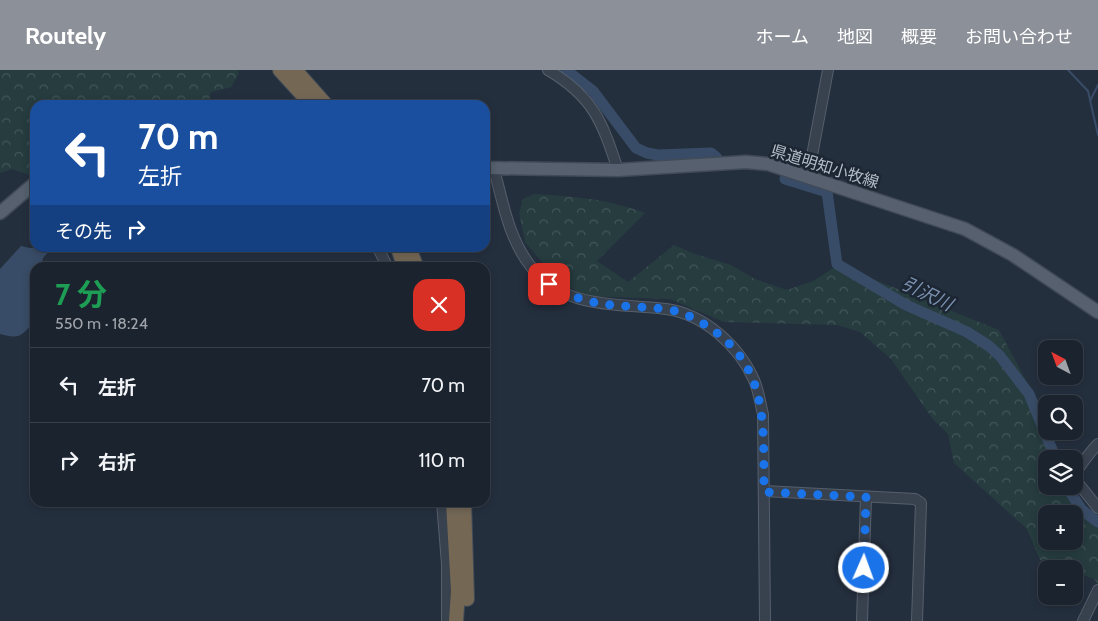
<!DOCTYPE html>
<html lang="ja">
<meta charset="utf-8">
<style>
:root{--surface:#1b232e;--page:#242b36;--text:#f1f3f6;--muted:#a0a4aa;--line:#39404a;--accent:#8c9099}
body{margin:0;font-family:Cabin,"Noto Sans JP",sans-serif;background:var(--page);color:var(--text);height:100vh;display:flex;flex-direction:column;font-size:19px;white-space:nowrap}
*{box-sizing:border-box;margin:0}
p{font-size:16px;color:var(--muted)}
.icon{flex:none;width:28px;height:28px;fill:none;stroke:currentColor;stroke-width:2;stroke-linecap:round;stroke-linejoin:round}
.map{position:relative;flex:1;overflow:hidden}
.details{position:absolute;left:30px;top:192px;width:460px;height:245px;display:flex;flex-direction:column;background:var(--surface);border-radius:15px;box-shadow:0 2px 8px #0003,0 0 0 1px var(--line)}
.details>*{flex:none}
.guide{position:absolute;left:30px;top:30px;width:460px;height:152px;border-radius:15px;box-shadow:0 2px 8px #0003,0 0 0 1px var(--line);background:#1a4fa0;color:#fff;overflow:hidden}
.needle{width:32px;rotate:319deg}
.controls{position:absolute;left:1038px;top:270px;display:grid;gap:10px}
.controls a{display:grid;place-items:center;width:45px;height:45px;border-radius:10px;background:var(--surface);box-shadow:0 2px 8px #0003,0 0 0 1px var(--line);font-size:25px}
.pin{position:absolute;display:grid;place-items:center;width:42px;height:42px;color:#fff;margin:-21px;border-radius:10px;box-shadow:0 2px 8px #0006}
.me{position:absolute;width:55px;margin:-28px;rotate:2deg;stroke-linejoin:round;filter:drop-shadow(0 0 4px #0008)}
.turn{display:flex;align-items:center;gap:18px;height:105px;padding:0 25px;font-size:22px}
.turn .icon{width:65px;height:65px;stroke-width:2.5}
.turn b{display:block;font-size:35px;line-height:42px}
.then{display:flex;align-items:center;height:48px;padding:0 25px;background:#0003;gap:10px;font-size:19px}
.round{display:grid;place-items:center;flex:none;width:52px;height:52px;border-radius:15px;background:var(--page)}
.headline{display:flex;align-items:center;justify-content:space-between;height:85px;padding:0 25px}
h1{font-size:30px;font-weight:700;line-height:38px;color:#1e9e55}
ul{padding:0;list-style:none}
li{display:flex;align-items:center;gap:15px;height:75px;padding:0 25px;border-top:1px solid var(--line)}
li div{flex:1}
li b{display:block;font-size:19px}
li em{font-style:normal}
header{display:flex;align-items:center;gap:30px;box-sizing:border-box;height:70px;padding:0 25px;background:var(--accent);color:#fff}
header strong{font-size:24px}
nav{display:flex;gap:28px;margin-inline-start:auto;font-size:18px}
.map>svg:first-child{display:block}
.forest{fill:url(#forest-crowns);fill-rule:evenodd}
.water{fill:#394c67}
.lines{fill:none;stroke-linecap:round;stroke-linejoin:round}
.stream{stroke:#394c67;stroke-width:2}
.river{stroke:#394c67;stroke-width:11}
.minor-casing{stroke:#565f6c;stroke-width:12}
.major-casing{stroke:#414a57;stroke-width:15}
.highway-casing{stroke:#434c59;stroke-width:16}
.minor{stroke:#38414e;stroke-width:10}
.major{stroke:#56606e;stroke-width:12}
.highway{stroke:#746855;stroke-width:14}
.route{stroke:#1a73e8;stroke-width:9;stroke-dasharray:0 16.2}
.labels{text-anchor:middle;stroke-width:5;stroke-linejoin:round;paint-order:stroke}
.street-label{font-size:16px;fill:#b4bcc9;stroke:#1d2633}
.water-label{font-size:18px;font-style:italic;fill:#7c92b1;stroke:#1d2633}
</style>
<header>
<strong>Routely</strong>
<nav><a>ホーム</a><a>地図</a><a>概要</a><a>お問い合わせ</a></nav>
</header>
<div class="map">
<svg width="1098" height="551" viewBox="0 0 1098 551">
<defs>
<pattern id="forest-crowns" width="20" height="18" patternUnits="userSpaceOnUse" patternTransform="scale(1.25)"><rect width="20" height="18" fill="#263c3f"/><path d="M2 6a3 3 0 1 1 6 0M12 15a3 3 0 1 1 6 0" fill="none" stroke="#435659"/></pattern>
</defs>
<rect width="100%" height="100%" fill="#242f3e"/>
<g class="forest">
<polygon points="0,0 238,0 239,4 231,17 211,22 208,35 35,35 33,106 12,99 0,103"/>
<path d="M534,124C577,127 604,128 645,143L597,191L628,212L674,175L695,184L731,195L755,209L787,220L813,211L838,195L999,260L1030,318L1050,389H1046V416H1062C1070,434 1080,449 1098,457V514L1094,509L1074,502V499H1065L1040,490L1027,459L954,393L948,364L932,348L891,289L860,262L837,255L724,252L670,229L583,226L552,204L525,172L519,143L523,129ZM1046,444H1074V471H1046Z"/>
</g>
<path class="water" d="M21,176L30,178H52L43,188L41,197L35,198V250C23,265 20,270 0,264V199Z"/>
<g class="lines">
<g class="stream">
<polyline points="1068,0 1088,21 1098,65"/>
<polyline points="1090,31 1098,15"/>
<polyline points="1074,394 1084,383"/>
</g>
<g class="river">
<polyline points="566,0 593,21 636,78 647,83 658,85 711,83 717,88"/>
<polyline points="785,109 827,122 837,194 906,235 967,262 989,276 1000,286 1029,324 1056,389"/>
<polyline points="1066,416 1082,440 1098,452"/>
</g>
<g class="minor-casing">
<g id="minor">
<path d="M548,0C594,27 602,52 618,100"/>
<path d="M494,99C503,133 509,170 532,198C566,240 618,233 666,239C704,244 739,276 754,310C759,321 760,333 763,344L765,551"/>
<polyline points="808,107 828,0"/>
<polyline points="378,178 388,198"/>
<path d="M1098,374C1093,379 1074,402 1074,408L1098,438"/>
<polyline points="764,421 915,429 921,433 917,551"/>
<polyline points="442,432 447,494 447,551"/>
<polyline points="862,551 866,427"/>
<polyline points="1083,551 1098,520"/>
</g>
</g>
<g class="major-casing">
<g id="major">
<polyline points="485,98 618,100 746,92 768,94 965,159 1013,185 1098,242"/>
<polyline points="0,143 35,113"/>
</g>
</g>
<g class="highway-casing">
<g id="highway">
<polyline points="280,0 312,35"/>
<polyline points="295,0 326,35"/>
<polyline points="398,178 405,198"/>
<polyline points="409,178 417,198"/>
<polyline points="453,432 458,521 456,551"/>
<polyline points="464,432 467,529"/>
</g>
</g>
<use href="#minor" class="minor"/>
<use href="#major" class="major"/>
<use href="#highway" class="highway"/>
</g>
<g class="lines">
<path class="route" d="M549,214C592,240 619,234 665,239C681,241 697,249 710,258C770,298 763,358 764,422L866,427L864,498"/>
</g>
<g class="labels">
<g class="street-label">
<text transform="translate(825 96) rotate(17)" y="6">県道明知小牧線</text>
</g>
<g class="water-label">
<text transform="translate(927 224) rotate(26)" y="6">引沢川</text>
</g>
</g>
</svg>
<div class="controls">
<a><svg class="needle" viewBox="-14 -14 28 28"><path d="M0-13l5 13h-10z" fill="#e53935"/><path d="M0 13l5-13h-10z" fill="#a0a4aa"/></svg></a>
<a><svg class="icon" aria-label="search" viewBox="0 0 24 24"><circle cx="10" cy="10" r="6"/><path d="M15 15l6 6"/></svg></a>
<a><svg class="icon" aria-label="layers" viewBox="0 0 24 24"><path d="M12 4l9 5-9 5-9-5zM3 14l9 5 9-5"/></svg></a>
<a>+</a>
<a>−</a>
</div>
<div class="pin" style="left:549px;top:214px;background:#d93025"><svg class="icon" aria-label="arrive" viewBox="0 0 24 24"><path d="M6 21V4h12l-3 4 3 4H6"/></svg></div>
<svg class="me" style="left:864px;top:498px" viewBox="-20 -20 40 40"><circle r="17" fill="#1a73e8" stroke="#fff" stroke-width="3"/><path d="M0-11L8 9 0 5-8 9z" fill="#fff"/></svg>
<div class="guide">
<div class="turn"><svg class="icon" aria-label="left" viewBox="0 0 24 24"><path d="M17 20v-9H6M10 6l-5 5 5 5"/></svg><div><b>70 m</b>左折</div></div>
<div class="then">その先<svg class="icon" aria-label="right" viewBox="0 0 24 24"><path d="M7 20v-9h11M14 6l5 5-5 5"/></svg></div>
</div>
<section class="details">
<div class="headline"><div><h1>7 分</h1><p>550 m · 18:24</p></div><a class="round" style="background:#d93025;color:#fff"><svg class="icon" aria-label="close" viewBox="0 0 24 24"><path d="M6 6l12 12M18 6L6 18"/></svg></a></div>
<ul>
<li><svg class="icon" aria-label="left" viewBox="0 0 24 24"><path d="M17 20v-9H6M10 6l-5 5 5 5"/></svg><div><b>左折</b></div><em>70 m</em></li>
<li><svg class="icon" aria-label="right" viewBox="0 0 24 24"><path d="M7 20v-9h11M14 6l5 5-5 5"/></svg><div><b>右折</b></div><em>110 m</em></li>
</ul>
</section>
</div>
